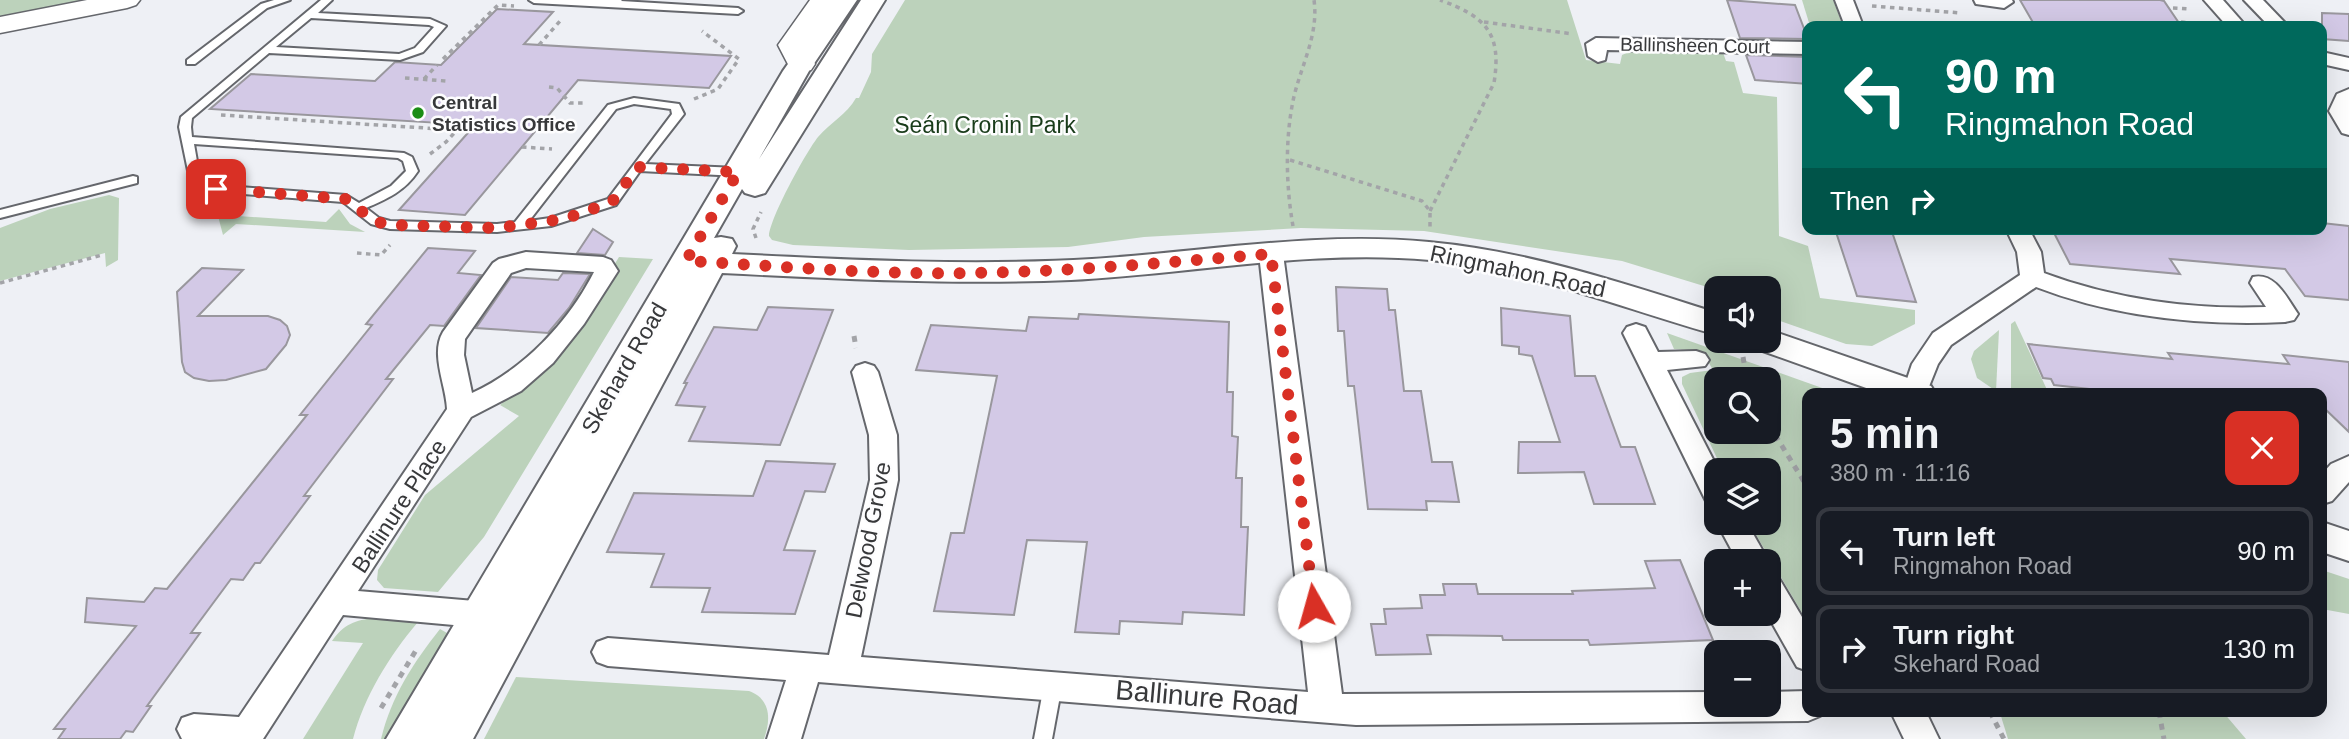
<!DOCTYPE html>
<meta charset="utf-8">
<style>
:root{--surface:#171b24;--page:#20242c;--text:#f1f3f6;--muted:#9ea1a6;--line:#363941}
body{margin:0;font-family:Helvetica,sans-serif;background:var(--page);color:var(--text);height:100vh;display:flex;flex-direction:column;font-size:26px;white-space:nowrap}
*{box-sizing:border-box;margin:0}
p{font-size:23px;color:var(--muted)}
.icon{flex:none;width:38px;height:38px;fill:none;stroke:currentColor;stroke-width:2;stroke-linecap:round;stroke-linejoin:round}
.map{position:relative;flex:1;overflow:hidden}
.panel{position:absolute;left:1802px;top:388px;width:525px;height:329px;display:flex;flex-direction:column;background:var(--surface);border-radius:14px;box-shadow:0 7px 28px #0002}
.panel>*{flex:none}
.guide{position:absolute;left:1802px;top:21px;width:525px;height:214px;border-radius:14px;box-shadow:0 7px 28px #0002;background:#00695c;color:#fff;overflow:hidden}
.buttons{position:absolute;left:1704px;top:276px;display:grid;gap:14px}
.buttons a{display:grid;place-items:center;width:77px;height:77px;border-radius:14px;background:var(--surface);box-shadow:0 7px 28px #0002;font-size:35px}
.pin{position:absolute;display:grid;place-items:center;width:60px;height:60px;color:#fff;margin:-30px;border-radius:14px;box-shadow:0 4px 10px #0006}
.me{position:absolute;width:77px;margin:-38px;rotate:353deg;stroke-linejoin:round;filter:drop-shadow(0 0 5px #0008)}
.turn{display:flex;align-items:center;gap:24px;height:147px;padding:0 28px;font-size:32px}
.turn .icon{width:91px;height:91px;stroke-width:2.5}
.turn b{display:block;font-size:49px;line-height:60px}
.then{display:flex;align-items:center;height:66px;padding:0 28px;background:#0003;gap:14px;font-size:26px}
.round{display:grid;place-items:center;flex:none;width:74px;height:74px;border-radius:14px;background:var(--page)}
.head{display:flex;align-items:center;justify-content:space-between;height:119px;padding:0 28px}
h1{font-size:42px;font-weight:700;line-height:52px}
ul{padding:0;list-style:none}
li{display:flex;align-items:center;gap:21px;height:88px;margin:0 14px 10px;padding:0 14px;border:4px solid var(--line);border-radius:14px}
li div{flex:1}
li b{display:block;font-size:26px}
li em{font-style:normal}
.map>svg:first-child{display:block}
.green{fill:#bcd2bb;fill-rule:evenodd}
.building{fill:#d3c9e6;stroke:#99979d;stroke-width:2}
.lines{fill:none;stroke-linecap:round;stroke-linejoin:round}
.service-casing{stroke:#65676c;stroke-width:4}
.minor-casing{stroke:#65676c;stroke-width:4}
.tertiary-casing{stroke:#65676c;stroke-width:4}
.secondary-casing{stroke:#65676c;stroke-width:3}
.path-far1{stroke:#a3a4a8;stroke-width:3.5;stroke-dasharray:4.5 4.5;stroke-linecap:butt}
.path{stroke:#a3a4a8;stroke-width:5;stroke-dasharray:6 6;stroke-linecap:butt}
.service{fill:#fff;fill-rule:evenodd}
.minor{fill:#fff;fill-rule:evenodd}
.tertiary{fill:#fff;fill-rule:evenodd}
.secondary{fill:#fff;fill-rule:evenodd}
.route{stroke:#d93025;stroke-width:12;stroke-dasharray:0 21.6}
.poi-dot{fill:#1a8d15;stroke:#fdfdfe;stroke-width:2.5}
.labels{text-anchor:middle;stroke-width:5;stroke-linejoin:round;paint-order:stroke}
.far-street-label{font-size:19px;fill:#37383a;stroke:#fdfdfe}
.far-poi-label{font-size:19px;font-weight:bold;fill:#37383a;stroke:#fdfdfe;text-anchor:start}
.park-label{font-size:23px;fill:#183b19;stroke:#fdfdfe}
.street-label{font-size:23px;fill:#37383a;stroke:#fdfdfe}
.near-street-label{font-size:28px;fill:#37383a;stroke:#fdfdfe}
</style>
<div class="map">
<svg width="2349" height="739" viewBox="0 0 2349 739">
<rect width="100%" height="100%" fill="#eef0f5"/>
<g class="green">
<polygon points="0,0 92,0 0,19"/>
<path d="M905,0H1567L1586,60L1620,64L1622,55L1631,51L1722,50L1726,61L1734,62L1743,93L1777,97L1779,236L1808,246L1820,298L1915,310V324L1872,346L1846,344L1769,317V289L1717,290L1622,261L1424,231L1301,228L1144,237L1068,247L909,250L793,245L772,240L769,236C770,218 806,152 818,137C830,123 847,114 856,98H859L871,72L872,54Z"/>
<polygon points="1802,0 1833,0 1843,26 1810,26"/>
<polygon points="109,195 119,198 118,260 106,267 105,253 0,281 0,228 50,209"/>
<polygon points="236,202 223,215 326,222 339,209 350,224 365,232 236,224 223,235 218,216"/>
<polygon points="619,257 653,259 484,537 438,592 384,588 377,580 378,570 425,495 519,416 500,405 564,347"/>
<polygon points="2015,321 2049,394 2011,394 2011,324"/>
<polygon points="1999,330 1996,391 1977,378 1971,359 1974,351"/>
<path d="M1667,333L1839,394H1808V623L1749,523H1769V471H1723L1682,384V377L1690,373L1713,370L1702,351L1674,349ZM1717,380H1769V432H1717Z"/>
<polygon points="2322,570 2349,579 2349,614 2322,609"/>
<path d="M375,618L418,622C389,656 364,697 353,739H303L363,643L332,641C344,624 355,620 375,618Z"/>
<path d="M440,629L447,633L449,638L396,739H381C391,697 413,663 440,629Z"/>
<path d="M516,677L749,691C771,699 771,720 764,739H484Z"/>
<polygon points="2223,712 2246,739 2008,739 2000,713"/>
</g>
<g class="building">
<polygon points="1727,0 1795,5 1808,39 1740,38"/>
<polygon points="2020,0 2160,0 2164,1 2181,26 2035,26"/>
<polygon points="497,9 553,12 524,44 731,56 709,88 578,80 465,215 399,210 475,125 210,109 251,74 375,81 395,62 441,65"/>
<polygon points="2322,13 2349,14 2349,41 2322,39"/>
<polygon points="1746,55 1808,57 1808,84 1755,80"/>
<polygon points="2322,223 2349,226 2349,300 2305,296 2285,269 2170,259 2180,274 2070,264 2052,229 2322,229"/>
<polygon points="593,229 613,242 605,255 577,253"/>
<polygon points="1835,229 1891,229 1916,302 1857,296"/>
<polygon points="428,248 475,251 458,273 481,275 444,326 430,325 386,379 393,379 304,496 310,496 260,563 255,563 243,580 231,579 191,633 200,633 147,706 151,706 133,732 126,731 120,739 58,739 65,729 54,729 136,626 85,622 87,598 144,602 155,588 167,589 307,415 300,415 372,325 366,324"/>
<polygon points="202,268 243,270 198,316 268,316 280,320 287,326 290,335 286,345 266,369 226,380 209,381 194,378 185,372 182,362 177,292"/>
<polygon points="563,273 590,274 569,308 548,333 476,328 511,277 558,280"/>
<polygon points="1336,287 1387,289 1389,310 1395,310 1404,391 1421,391 1432,462 1452,462 1459,502 1426,501 1427,510 1368,509 1354,386 1348,386 1344,331 1338,331"/>
<polygon points="768,307 833,310 780,445 689,441 705,407 676,405 687,383 684,383 714,327 757,330"/>
<polygon points="1501,308 1570,316 1575,376 1595,376 1621,447 1635,447 1655,504 1594,504 1584,472 1518,473 1519,442 1560,442 1532,356 1519,354 1519,347 1502,345"/>
<polygon points="1079,314 1229,322 1227,392 1233,392 1232,436 1238,437 1236,478 1242,478 1241,527 1248,527 1244,615 1183,612 1182,624 1120,621 1119,634 1075,632 1087,542 1027,540 1014,615 934,611 951,533 964,533 997,376 916,370 931,325 1026,331 1029,317 1078,319"/>
<polygon points="2028,344 2172,359 2168,353 2289,364 2283,355 2349,362 2349,432 2322,406 2322,394 2134,394 2054,385 2051,379 2043,378"/>
<polygon points="766,461 835,464 825,492 805,491 784,550 815,551 795,614 702,612 710,588 651,587 664,554 607,552 634,493 753,496"/>
<polygon points="1680,560 1713,640 1590,645 1588,640 1503,640 1502,636 1427,635 1431,654 1376,655 1371,624 1386,624 1384,609 1422,608 1420,595 1445,595 1443,584 1476,584 1478,594 1573,594 1572,591 1655,588 1645,561"/>
</g>
<g class="lines">
<g class="service-casing">
<g id="service">
<polygon points="274,0 290,0 267,8 195,64 187,64 187,60 261,4"/>
<path d="M321,0H332L318,13L430,19L446,26L423,52L400,60L269,53L192,118L191,127L192,137L404,153L412,157L418,171C405,191 387,199 366,208L379,218L390,221L497,224L515,222L608,105L634,98L679,104L684,114L645,164L738,168L744,172L738,176L640,171L616,205L551,226L497,232L390,229L371,224L343,202L192,190L179,127L181,117ZM311,18L429,25L434,27L415,48L399,54L276,47ZM634,104L671,109L672,114L608,199L550,218L529,221L616,109ZM194,144L398,158L403,161L406,171L391,186L359,203L346,195L201,184Z"/>
<polygon points="529,0 622,0 621,1 738,8 743,11 738,14 534,3"/>
<polygon points="133,176 137,177 137,183 0,218 0,210"/>
<polygon points="1053,677 1059,680 1062,685 1052,739 1034,739 1044,685 1047,680"/>
</g>
</g>
<g class="minor-casing">
<g id="minor">
<polygon points="1835,0 1853,0 1863,26 1845,26"/>
<polygon points="1974,0 2012,0 2013,2 2004,8 1976,4"/>
<polygon points="2204,0 2223,0 2246,26 2227,26"/>
<polygon points="2244,0 2263,0 2288,26 2269,26"/>
<polygon points="1596,38 1808,42 1808,54 1607,50 1605,60 1598,62 1588,56 1586,44"/>
<polygon points="2322,52 2349,58 2349,70 2322,64"/>
<polygon points="2349,89 2349,135 2342,133 2329,111 2337,94"/>
<path d="M2006,229H2029L2041,252L2044,273C2114,299 2192,310 2266,307L2250,283L2253,277C2275,272 2287,298 2298,314L2294,320L2285,322C2201,326 2114,317 2036,287L1951,345L1938,364L1926,394H1902L1912,364L1933,333L2020,275L2017,252Z"/>
<polygon points="1271,247 1279,249 1283,254 1342,694 1717,692 1717,705 1769,705 1769,692 1808,691 1808,712 1822,712 1820,716 1808,721 1356,725 818,682 801,739 767,739 786,680 608,666 597,662 592,652 597,642 608,638 829,655 870,480 869,435 852,372 856,366 865,363 874,366 878,372 897,435 898,480 861,657 1308,692 1259,254 1263,249"/>
<path d="M526,252L603,257L611,260L618,271L584,324L553,363L521,391L471,417L358,591L498,603L509,607L514,616L509,625L498,629L343,615L263,739H182L177,729L182,718L194,714L239,717L447,409C446,385 430,354 443,332L493,263L499,259ZM526,268L594,272C568,323 524,369 472,393L464,355L465,339L511,273Z"/>
<polygon points="1636,324 1645,327 1658,352 1696,351 1705,354 1709,360 1705,366 1667,370 1719,471 1717,471 1717,506 1707,503 1703,495 1623,333 1627,327"/>
<polygon points="2349,456 2349,482 2332,501 2322,504 2322,474 2331,464"/>
<polygon points="1717,523 1747,523 1769,562 1738,562"/>
<polygon points="1769,576 1780,580 1808,627 1808,671 1797,667 1767,614"/>
<polygon points="1891,712 1926,712 1939,739 1904,739"/>
</g>
</g>
<g class="tertiary-casing">
<g id="tertiary">
<path d="M833,0H857L809,71L759,159L861,0H885L765,193L755,196L745,193L742,189L714,238L721,237L732,239L736,246L732,254C852,260 972,266 1092,259C1204,252 1316,231 1429,242C1528,251 1623,283 1717,313V335C1621,308 1530,270 1430,260C1310,249 1191,274 1071,280C955,285 838,279 722,273L473,739H386L783,71Z"/>
<polygon points="1769,330 1931,386 1936,394 1883,394 1757,349 1752,341 1769,341"/>
<polygon points="2322,522 2349,531 2349,561 2322,552"/>
</g>
</g>
<g class="secondary-casing">
<g id="secondary">
<polygon points="87,0 140,0 136,5 127,8 0,33 0,17"/>
<polygon points="810,0 836,0 806,45 815,64 811,70 801,72 791,70 778,45"/>
</g>
</g>
<g class="path-far1">
<polyline points="1872,6 1961,13"/>
<polyline points="2173,8 2190,9"/>
<polyline points="1484,22 1573,34"/>
<polyline points="2181,22 2201,24"/>
<polyline points="539,45 560,21"/>
<polyline points="443,59 498,5 514,6"/>
<polyline points="405,78 446,81"/>
<polyline points="424,79 437,65"/>
<polyline points="549,87 557,88 570,103 587,103"/>
<polyline points="694,99 718,89 739,59 702,31"/>
<polyline points="221,115 457,130"/>
<polyline points="522,147 552,149"/>
<polyline points="430,154 446,142 467,119"/>
<polyline points="1290,160 1422,201 1430,211 1430,227"/>
<path d="M1430,211L1494,83C1502,33 1486,17 1440,0"/>
<path d="M1293,226C1286,187 1285,140 1293,101C1300,67 1319,36 1314,0"/>
<polyline points="756,238 753,229 761,212"/>
<polyline points="357,253 381,255 390,245"/>
<polyline points="0,283 102,255"/>
</g>
<g class="path">
<polyline points="854,336 856,348"/>
<polyline points="1743,357 1747,380"/>
<polyline points="1769,425 1808,488"/>
<polyline points="381,708 418,647"/>
<polyline points="1990,712 2004,739"/>
<polyline points="2159,712 2164,739"/>
</g>
<use href="#service" class="service"/>
<use href="#minor" class="minor"/>
<use href="#tertiary" class="tertiary"/>
<use href="#secondary" class="secondary"/>
</g>
<g class="lines">
<path class="route" d="M216,189L346,199L374,221L390,225L497,228L564,219L612,202L638,167L738,172L686,261C780,266 874,275 968,273C1069,272 1170,262 1271,254L1314,606"/>
</g>
<circle class="poi-dot" cx="418" cy="113" r="7"/>
<g class="labels">
<g class="far-street-label">
<text transform="translate(1695 45) rotate(1)" y="7">Ballinsheen Court</text>
</g>
<g class="far-poi-label">
<text x="432" y="109">Central<tspan x="432" dy="22">Statistics Office</tspan></text>
</g>
<g class="park-label">
<text x="985" y="133">Seán Cronin Park</text>
</g>
<g class="street-label">
<text transform="translate(1518 271) rotate(12)" y="8">Ringmahon Road</text>
<text transform="translate(624 368) rotate(-60)" y="8">Skehard Road</text>
<text transform="translate(399 506) rotate(-57)" y="8">Ballinure Place</text>
<text transform="translate(868 540) rotate(-79)" y="8">Delwood Grove</text>
</g>
<g class="near-street-label">
<text transform="translate(1207 697) rotate(5)" y="10">Ballinure Road</text>
</g>
</g>
</svg>
<div class="buttons">
<a><svg class="icon" aria-label="sound" viewBox="0 0 24 24"><path d="M4 9h4l5-4v14l-5-4H4zM17 9q2 3 0 6"/></svg></a>
<a><svg class="icon" aria-label="search" viewBox="0 0 24 24"><circle cx="10" cy="10" r="6"/><path d="M15 15l6 6"/></svg></a>
<a><svg class="icon" aria-label="layers" viewBox="0 0 24 24"><path d="M12 4l9 5-9 5-9-5zM3 14l9 5 9-5"/></svg></a>
<a>+</a>
<a>−</a>
</div>
<div class="pin" style="left:216px;top:189px;background:#d93025"><svg class="icon" aria-label="arrive" viewBox="0 0 24 24"><path d="M6 21V4h12l-3 4 3 4H6"/></svg></div>
<svg class="me" style="left:1314px;top:606px" viewBox="-20 -20 40 40"><circle r="19" fill="#fff"/><path d="M0-13L10 11 0 6-10 11z" fill="#d93025"/></svg>
<div class="guide">
<div class="turn"><svg class="icon" aria-label="left" viewBox="0 0 24 24"><path d="M17 20v-9H6M10 6l-5 5 5 5"/></svg><div><b>90 m</b>Ringmahon Road</div></div>
<div class="then">Then<svg class="icon" aria-label="right" viewBox="0 0 24 24"><path d="M7 20v-9h11M14 6l5 5-5 5"/></svg></div>
</div>
<section class="panel">
<div class="head"><div><h1>5 min</h1><p>380 m · 11:16</p></div><a class="round" style="background:#d93025;color:#fff"><svg class="icon" aria-label="close" viewBox="0 0 24 24"><path d="M6 6l12 12M18 6L6 18"/></svg></a></div>
<ul>
<li><svg class="icon" aria-label="left" viewBox="0 0 24 24"><path d="M17 20v-9H6M10 6l-5 5 5 5"/></svg><div><b>Turn left</b><p>Ringmahon Road</p></div><em>90 m</em></li>
<li><svg class="icon" aria-label="right" viewBox="0 0 24 24"><path d="M7 20v-9h11M14 6l5 5-5 5"/></svg><div><b>Turn right</b><p>Skehard Road</p></div><em>130 m</em></li>
</ul>
</section>
</div>
